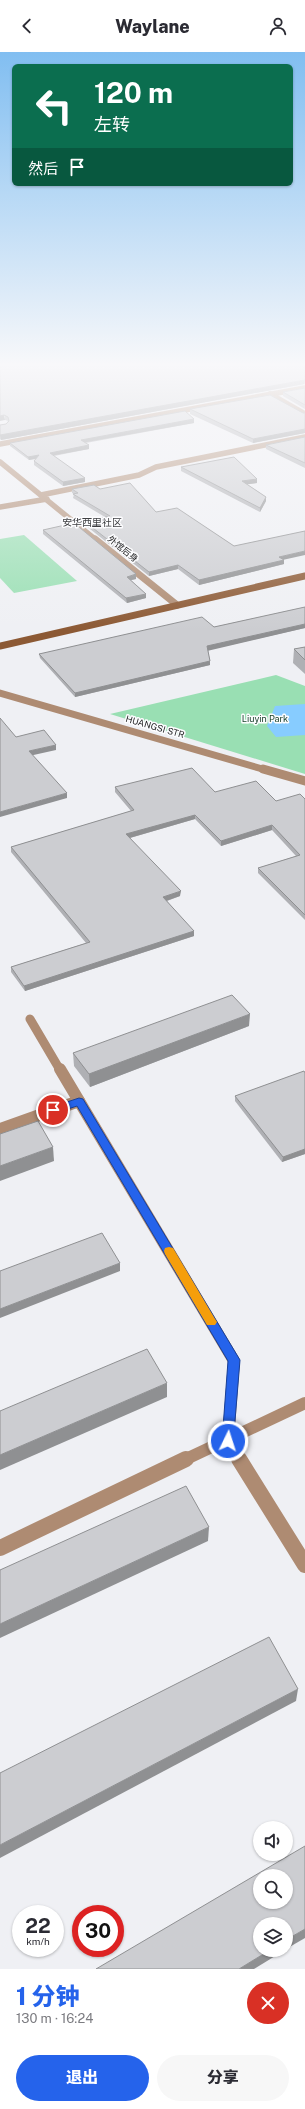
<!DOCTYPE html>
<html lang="zh">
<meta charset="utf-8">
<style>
:root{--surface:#fff;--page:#f7f7f7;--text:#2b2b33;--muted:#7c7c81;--accent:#2563eb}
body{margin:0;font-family:"Public Sans","Noto Sans SC",sans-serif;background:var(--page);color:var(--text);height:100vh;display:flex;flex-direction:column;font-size:15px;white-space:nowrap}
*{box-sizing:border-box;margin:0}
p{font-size:13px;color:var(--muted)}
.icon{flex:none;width:22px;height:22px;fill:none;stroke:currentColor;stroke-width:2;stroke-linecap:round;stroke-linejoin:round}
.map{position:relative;height:1917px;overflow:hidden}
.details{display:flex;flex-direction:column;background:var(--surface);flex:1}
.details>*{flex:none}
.guide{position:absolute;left:12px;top:12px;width:281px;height:122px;border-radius:6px;box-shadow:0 1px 3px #0004;background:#0b6e4f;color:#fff;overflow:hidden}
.fabs{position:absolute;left:253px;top:1769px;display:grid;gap:8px}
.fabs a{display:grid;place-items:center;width:40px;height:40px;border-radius:50%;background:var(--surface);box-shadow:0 1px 3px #0004;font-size:20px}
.speed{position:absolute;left:12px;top:1853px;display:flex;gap:8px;font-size:20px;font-weight:700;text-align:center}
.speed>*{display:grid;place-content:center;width:52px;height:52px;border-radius:50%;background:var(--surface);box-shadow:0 1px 3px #0004;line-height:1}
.speed small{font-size:10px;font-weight:400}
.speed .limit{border:6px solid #d22;background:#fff;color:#111}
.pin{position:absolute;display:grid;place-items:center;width:34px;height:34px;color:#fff;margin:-17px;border:2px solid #fff;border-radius:50%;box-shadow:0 1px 4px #0007}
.me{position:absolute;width:44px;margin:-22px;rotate:4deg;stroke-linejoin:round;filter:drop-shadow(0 0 3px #0008)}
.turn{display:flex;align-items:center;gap:14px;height:84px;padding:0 16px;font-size:18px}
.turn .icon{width:52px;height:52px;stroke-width:2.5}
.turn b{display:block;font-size:28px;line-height:34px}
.then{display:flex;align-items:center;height:38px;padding:0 16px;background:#0003;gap:8px;font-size:15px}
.round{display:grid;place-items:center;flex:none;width:42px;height:42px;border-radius:21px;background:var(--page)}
.summary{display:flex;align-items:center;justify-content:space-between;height:68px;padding:0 16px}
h1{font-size:24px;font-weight:800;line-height:30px;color:var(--accent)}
.button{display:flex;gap:8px;margin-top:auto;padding:8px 16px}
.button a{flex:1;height:46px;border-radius:24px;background:var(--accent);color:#fff;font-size:16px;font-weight:800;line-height:46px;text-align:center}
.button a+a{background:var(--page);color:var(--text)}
header{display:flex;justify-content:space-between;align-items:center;height:52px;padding:0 16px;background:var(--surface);font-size:18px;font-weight:800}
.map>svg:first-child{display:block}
.green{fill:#99dfb3}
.water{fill:#87ccff}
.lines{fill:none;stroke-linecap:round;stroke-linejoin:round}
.lane-far1{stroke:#ae8b72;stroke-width:5.5}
.lane{stroke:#ae8b72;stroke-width:12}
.street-far4{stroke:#ae8b72;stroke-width:5.5}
.street-far3{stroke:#ae8b72;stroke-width:7}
.street-far2{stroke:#ae8b72;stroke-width:9}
.street-far1{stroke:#ae8b72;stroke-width:12}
.street{stroke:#ae8b72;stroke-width:16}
.secondary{stroke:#8c5934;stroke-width:7}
.wall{fill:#afb0b4}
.shaded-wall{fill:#8f9092}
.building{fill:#cccdd1;stroke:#8f9092;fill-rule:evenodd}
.route{fill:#2563eb;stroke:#184099}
.slow{fill:#f59e0b}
.labels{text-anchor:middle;stroke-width:3;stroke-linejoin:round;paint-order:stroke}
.far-street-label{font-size:9px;fill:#1e1f20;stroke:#fdfdff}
.far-park-label{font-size:9px;fill:#123c25;stroke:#fdfdff}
.far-neighbourhood-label{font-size:10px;fill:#3d3e41;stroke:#fdfdff}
</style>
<header><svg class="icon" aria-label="back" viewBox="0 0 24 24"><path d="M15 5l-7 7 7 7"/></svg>Waylane<svg class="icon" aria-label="person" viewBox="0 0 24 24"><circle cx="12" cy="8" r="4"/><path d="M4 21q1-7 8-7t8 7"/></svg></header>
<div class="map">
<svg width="305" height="1917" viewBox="0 0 305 1917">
<rect width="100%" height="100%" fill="#eff0f4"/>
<g class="green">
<polygon points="24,483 77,529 14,541 0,526 0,487"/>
<polygon points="276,623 305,634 305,722 110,662"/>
</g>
<polygon class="water" points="305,652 305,683 276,685 267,674 275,654"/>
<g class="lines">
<g class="lane-far1">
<polyline points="0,392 305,336"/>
<polyline points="41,443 139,423 156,415 305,385"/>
</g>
<polyline class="lane" points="0,1077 79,1049"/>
<g class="street-far4">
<polyline points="270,342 305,362"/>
<polyline points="0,410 96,488"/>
<polyline points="0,455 47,447"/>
</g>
<g class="street-far3">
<polyline points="95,487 177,553"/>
<polyline points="0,641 266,718"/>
</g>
<g class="street-far2">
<polyline points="263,717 305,729"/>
<polyline points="30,967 60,1018"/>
</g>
<g class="street-far1">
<polyline points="60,1017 234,1309 228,1389 240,1408"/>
<polyline points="184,1408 305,1351"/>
</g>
<g class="street">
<polyline points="239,1407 305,1513"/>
<polyline points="0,1496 186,1407"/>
</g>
<polyline class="secondary" points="0,594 305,524"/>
</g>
<g class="wall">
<polygon points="0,311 305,311 305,332 304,332 1,388 0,387 0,373 6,372 8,369 5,368"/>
<polygon points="305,336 305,357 283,344 283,340"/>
<polygon points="190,357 305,361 305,381 253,391 190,362"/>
<polygon points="194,367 194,371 86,391 89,397 54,404 85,430 63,434 34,413 34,409 36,407 29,408 10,394 10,391"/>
<polygon points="305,385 305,416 266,397 266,393"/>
<polygon points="181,415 257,427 257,431 247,432 266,445 266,449 260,460 181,419"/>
<polygon points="72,437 100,437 234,494 283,508 284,508 284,512 199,533 178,517 149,524 85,473 84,469 105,465 73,446 74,442 72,441"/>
<polygon points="43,478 136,527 131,528 146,542 146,546 127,551 43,482"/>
<polygon points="305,555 305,576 208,598 210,609 210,613 75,645 40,606 39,602 214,575"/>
<polygon points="305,595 305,622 293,611 294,597"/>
<polygon points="115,735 215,740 276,749 305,747 305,868 258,821 258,816 296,804 272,778 221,794 195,767 130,786 180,844 167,849 194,884 25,939 11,920 11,915 86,891 11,800 11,795 131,759 115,740"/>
<polygon points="249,974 90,1035 74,1014 73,1001"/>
<polygon points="305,1021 305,1102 282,1110 235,1049 235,1044"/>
</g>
<g class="shaded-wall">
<polygon points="305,328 304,332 1,388 0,383"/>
<polygon points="4,363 5,368 0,369 0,364"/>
<polygon points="194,367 194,371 81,391 81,388"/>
<polygon points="305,377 305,381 253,391 253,387"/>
<polygon points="89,393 89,397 50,404 50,401"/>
<polygon points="39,403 39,406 29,408 28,405"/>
<polygon points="85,426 85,430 63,434 63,430"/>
<polygon points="257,427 257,431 242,433 242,429"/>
<polygon points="266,445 266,449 260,460 260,456"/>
<polygon points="305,499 305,503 278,509 279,505"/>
<polygon points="284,508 284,512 199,533 199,528"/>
<polygon points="178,513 178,517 149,524 149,520"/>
<polygon points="136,522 136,527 127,529 127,525"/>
<polygon points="146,542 146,546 127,551 126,546"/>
<polygon points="305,572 305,576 207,599 207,594"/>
<polygon points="210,609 210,613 75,645 75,641"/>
<polygon points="56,693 56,698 29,704 29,699"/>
<polygon points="67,741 67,746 0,765 0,760"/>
<polygon points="195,763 195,767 126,787 126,782"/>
<polygon points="272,773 272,778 221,794 221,789"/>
<polygon points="181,839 180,844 163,850 163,845"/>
<polygon points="194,879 194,884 25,939 24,934"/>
<polygon points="250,962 249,974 90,1035 89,1022"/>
<polygon points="53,1095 54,1109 0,1129 0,1114"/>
<polygon points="305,1097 305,1102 282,1110 283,1105"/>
<polygon points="120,1211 120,1219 0,1266 0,1257"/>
<polygon points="167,1331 167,1345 0,1418 0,1403"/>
<polygon points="209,1475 208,1489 0,1586 0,1572"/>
<polygon points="298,1637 296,1649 0,1806 0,1793"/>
<polygon points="305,1877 305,1886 286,1897 286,1888"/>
<polygon points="270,1898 285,1898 254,1917 239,1917"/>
</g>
<g class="building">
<polygon points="0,311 305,311 305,328 0,383 0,373 6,372 9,369 8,365 4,363 0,364"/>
<polygon points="305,336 305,353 283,340"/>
<polygon points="270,343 303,361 305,361 305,377 253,387 190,357"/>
<polygon points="185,359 194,367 81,388 89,393 50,401 85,426 63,430 34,409 39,403 28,405 10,391"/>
<polygon points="305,385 305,411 266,393"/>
<polygon points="234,405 257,427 242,429 266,445 260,456 181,415"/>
<polygon points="130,431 156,460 177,456 234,494 305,479 305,499 279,505 284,508 199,528 178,513 149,520 84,469 110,464 73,442 78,441 72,437 94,433 100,437"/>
<polygon points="74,471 136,522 127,525 146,542 126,546 43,478"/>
<polygon points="305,555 305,572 207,594 210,609 75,641 39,602 202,565 214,575"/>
<polygon points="305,595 305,608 294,597"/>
<polygon points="0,666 16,685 44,678 56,693 29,699 67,741 0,760"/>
<polygon points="192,716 215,740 256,729 276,749 300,742 305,747 305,863 258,816 300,803 272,773 221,789 195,763 126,782 181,839 163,845 194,879 24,934 11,915 90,890 11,795 134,758 115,735"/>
<polygon points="232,943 250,962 89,1022 73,1001"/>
<polygon points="304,1019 305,1021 305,1097 283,1105 235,1044"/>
<polygon points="38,1069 53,1095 0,1114 0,1082"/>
<polygon points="102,1181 120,1211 0,1257 0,1219"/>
<polygon points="147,1297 167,1331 0,1403 0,1359"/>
<polygon points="186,1434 209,1475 0,1572 0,1518"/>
<polygon points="269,1585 298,1637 0,1793 0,1721"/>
<path d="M305,1794V1877L286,1888V1872H260V1898H270L239,1917H96ZM260,1824H286V1850H260Z"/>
</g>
<linearGradient id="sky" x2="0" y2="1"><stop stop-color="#81bef1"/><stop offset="0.54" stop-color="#f8f8fa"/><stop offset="1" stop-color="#f8f8fa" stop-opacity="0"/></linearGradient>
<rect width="305" height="579" fill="url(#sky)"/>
<polygon class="route" points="79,1046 83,1047 240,1308 233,1393 228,1394 224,1393 222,1389 228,1309 77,1054 53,1062 48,1058 49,1056"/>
<polygon class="slow" points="169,1195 173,1196 215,1267 217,1270 215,1273 207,1273 165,1202 164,1199 165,1196"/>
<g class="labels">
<g class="far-street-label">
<text transform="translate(123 497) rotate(39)" y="3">外馆后身</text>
<text transform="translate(155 675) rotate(16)" y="3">HUANGSI STR</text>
</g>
<g class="far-park-label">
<text x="265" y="670">Liuyin Park</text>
</g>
<g class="far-neighbourhood-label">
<text x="92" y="474">安华西里社区</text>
</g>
</g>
</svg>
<div class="fabs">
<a><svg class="icon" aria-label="sound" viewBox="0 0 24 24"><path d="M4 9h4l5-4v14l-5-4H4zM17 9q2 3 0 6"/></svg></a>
<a><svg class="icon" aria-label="search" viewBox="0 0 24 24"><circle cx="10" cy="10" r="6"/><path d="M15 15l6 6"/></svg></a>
<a><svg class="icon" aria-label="layers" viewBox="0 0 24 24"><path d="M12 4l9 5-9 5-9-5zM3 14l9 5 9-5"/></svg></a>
</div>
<div class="speed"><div>22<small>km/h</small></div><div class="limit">30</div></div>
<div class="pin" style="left:53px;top:1058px;background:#d93025"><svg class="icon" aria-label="arrive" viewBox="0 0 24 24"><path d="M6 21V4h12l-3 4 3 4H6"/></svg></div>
<svg class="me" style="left:228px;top:1389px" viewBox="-20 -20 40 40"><circle r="17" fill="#2563eb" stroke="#fff" stroke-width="3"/><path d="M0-11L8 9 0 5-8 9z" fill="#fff"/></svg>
<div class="guide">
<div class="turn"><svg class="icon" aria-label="left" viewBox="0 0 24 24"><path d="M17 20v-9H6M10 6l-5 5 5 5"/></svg><div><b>120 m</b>左转</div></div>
<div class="then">然后<svg class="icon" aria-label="arrive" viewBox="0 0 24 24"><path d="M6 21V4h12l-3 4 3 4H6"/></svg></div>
</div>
</div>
<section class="details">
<div class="summary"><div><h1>1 分钟</h1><p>130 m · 16:24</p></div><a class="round" style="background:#d93025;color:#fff"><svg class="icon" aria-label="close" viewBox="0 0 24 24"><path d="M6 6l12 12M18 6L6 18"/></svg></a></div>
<div class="button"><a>退出</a><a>分享</a></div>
</section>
